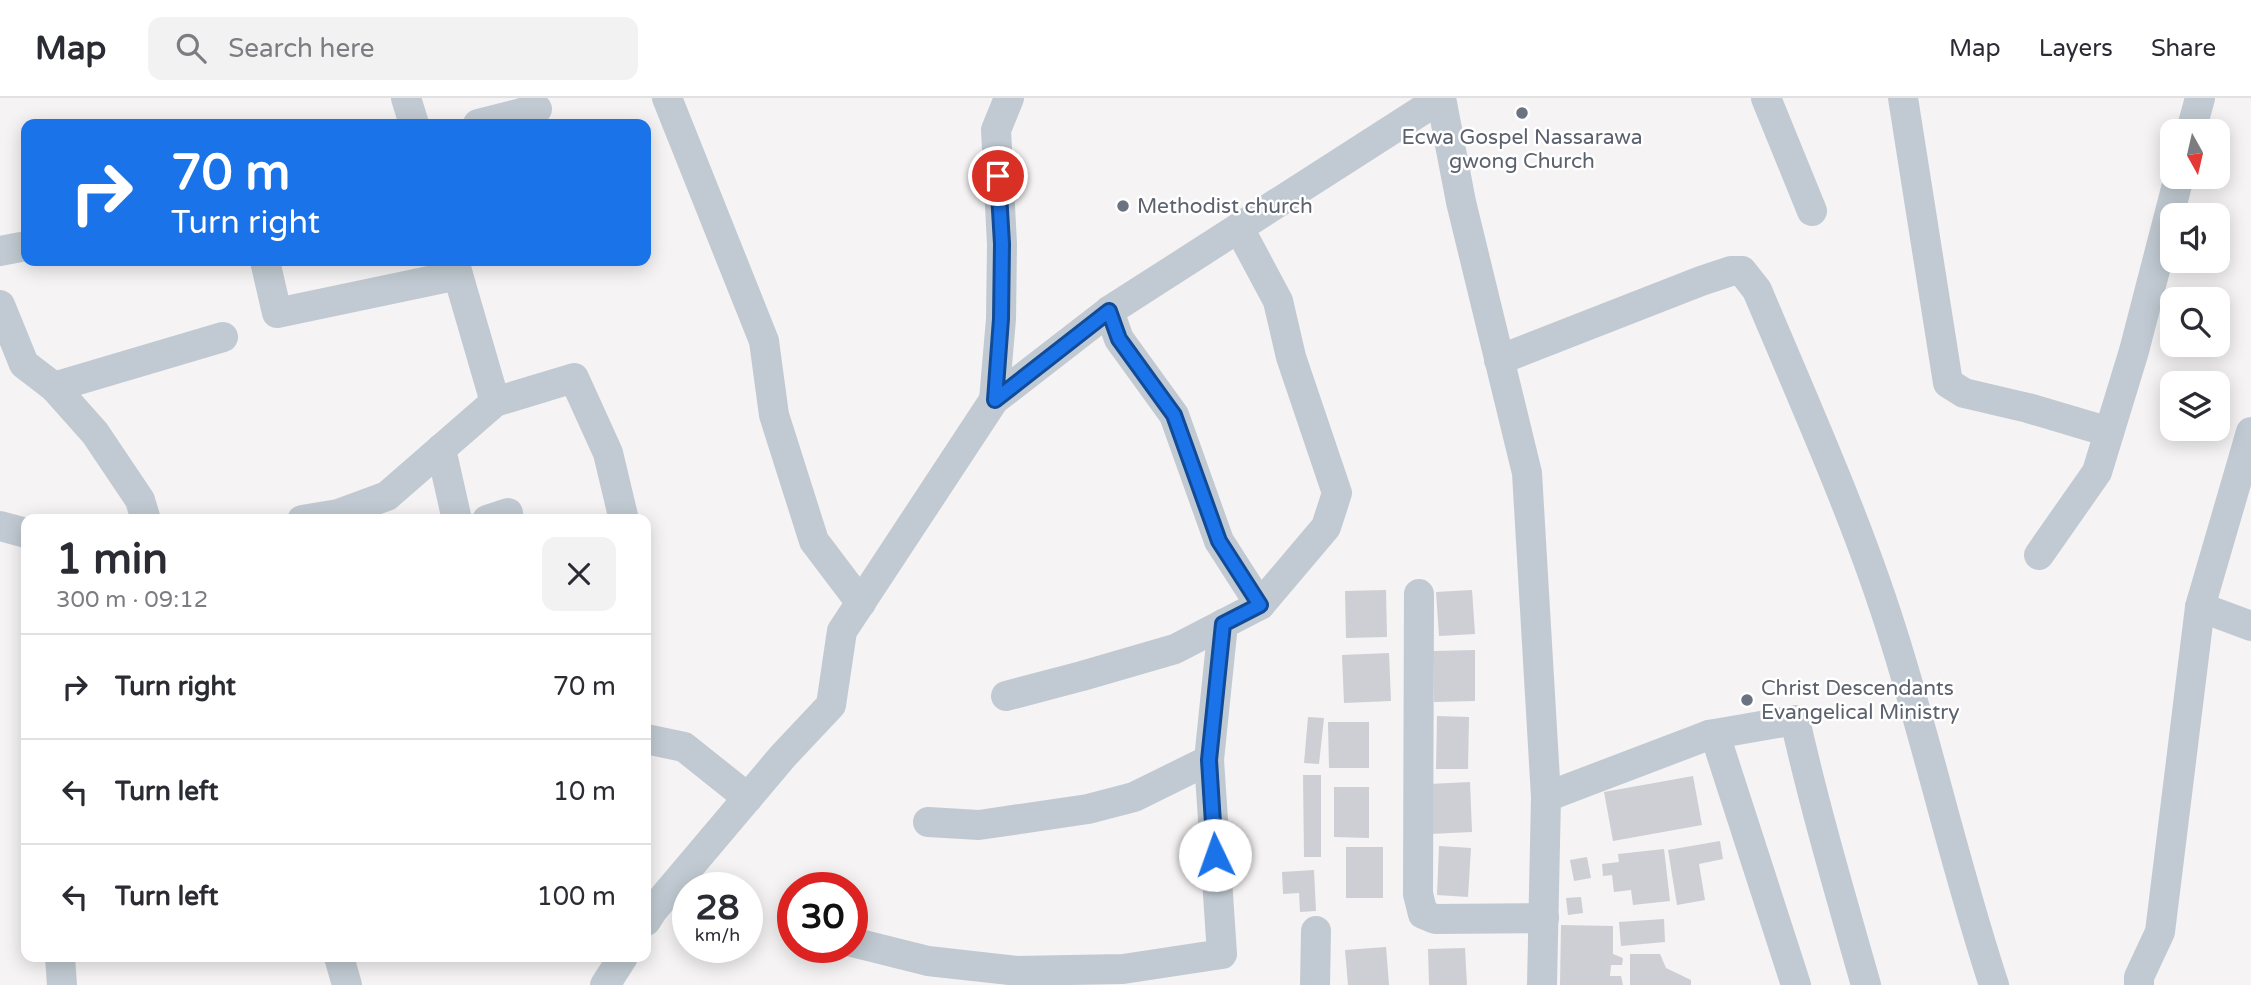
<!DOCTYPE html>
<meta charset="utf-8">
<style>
:root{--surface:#fff;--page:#f2f2f3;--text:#2b2b33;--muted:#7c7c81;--line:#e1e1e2}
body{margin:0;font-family:"Varela Round",sans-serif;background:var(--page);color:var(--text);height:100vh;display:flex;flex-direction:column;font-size:26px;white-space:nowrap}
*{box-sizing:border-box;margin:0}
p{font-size:23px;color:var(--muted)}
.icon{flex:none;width:38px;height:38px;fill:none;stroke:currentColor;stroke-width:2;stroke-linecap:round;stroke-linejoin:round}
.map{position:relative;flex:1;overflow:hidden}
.details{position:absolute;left:21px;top:416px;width:630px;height:448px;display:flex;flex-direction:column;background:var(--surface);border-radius:14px;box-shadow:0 4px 18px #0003}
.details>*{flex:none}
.guide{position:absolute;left:21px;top:21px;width:630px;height:147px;border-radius:14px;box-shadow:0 4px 18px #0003;background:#1a73e8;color:#fff;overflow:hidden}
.needle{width:46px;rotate:172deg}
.buttons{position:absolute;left:2160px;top:21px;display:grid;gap:14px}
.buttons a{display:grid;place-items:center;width:70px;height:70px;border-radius:14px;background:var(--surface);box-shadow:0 4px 18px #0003;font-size:35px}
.speed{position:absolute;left:672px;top:774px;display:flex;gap:14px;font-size:35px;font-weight:700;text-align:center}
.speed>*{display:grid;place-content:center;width:91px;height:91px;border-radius:50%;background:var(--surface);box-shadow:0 4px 18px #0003;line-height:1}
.speed small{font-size:18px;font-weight:400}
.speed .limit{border:10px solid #d22;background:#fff;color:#111}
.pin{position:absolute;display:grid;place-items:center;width:60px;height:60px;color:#fff;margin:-30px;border:4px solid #fff;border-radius:50%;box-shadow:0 2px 7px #0007}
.me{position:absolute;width:77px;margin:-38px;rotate:357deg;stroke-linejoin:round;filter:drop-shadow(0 0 5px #0008)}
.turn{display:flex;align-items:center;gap:24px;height:147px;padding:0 35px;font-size:32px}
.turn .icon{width:91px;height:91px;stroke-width:2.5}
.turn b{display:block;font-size:49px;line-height:60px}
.round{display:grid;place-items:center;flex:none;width:74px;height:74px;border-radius:14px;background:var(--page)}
.overview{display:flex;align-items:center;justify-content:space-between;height:119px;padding:0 35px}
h1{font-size:42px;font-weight:700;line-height:52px}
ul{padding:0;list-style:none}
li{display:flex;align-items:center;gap:21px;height:105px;padding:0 35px;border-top:2px solid var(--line)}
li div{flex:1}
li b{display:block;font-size:26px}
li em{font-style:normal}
header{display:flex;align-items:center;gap:42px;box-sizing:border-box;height:98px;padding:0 35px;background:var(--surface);border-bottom:2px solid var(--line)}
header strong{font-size:33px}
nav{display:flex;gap:38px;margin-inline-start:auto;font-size:24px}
.search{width:490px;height:63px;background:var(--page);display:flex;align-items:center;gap:18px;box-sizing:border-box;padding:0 24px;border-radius:14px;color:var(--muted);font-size:26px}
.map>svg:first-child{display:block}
.building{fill:#cdcfd5}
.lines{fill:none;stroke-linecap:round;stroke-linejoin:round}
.minor{stroke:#c1cad2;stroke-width:30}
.route-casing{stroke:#114b97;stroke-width:18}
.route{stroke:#1a73e8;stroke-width:12}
.worship-dot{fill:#6b7280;stroke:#fff;stroke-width:2.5}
.labels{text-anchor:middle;stroke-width:5;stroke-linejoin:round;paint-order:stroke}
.worship-label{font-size:21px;fill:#5b616d;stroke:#fff;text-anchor:start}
</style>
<header>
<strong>Map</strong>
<div class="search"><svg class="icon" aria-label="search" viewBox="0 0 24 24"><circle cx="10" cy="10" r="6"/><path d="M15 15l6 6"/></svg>Search here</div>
<nav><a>Map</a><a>Layers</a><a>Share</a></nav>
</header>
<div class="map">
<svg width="2251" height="887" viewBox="0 0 2251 887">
<rect width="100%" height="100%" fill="#f5f3f3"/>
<g class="building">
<polygon points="1386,492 1387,539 1346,540 1345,493"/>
<polygon points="1472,492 1475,536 1439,538 1436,494"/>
<polygon points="1475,552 1475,603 1434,604 1433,553"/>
<polygon points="1389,555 1391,603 1344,605 1342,557"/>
<polygon points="1437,618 1469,619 1468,671 1436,671"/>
<polygon points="1308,619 1324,620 1319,666 1304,665"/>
<polygon points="1328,624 1369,624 1369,670 1329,670"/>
<polygon points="1303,677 1321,677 1321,759 1304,759"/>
<polygon points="1693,678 1702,727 1613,743 1604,694"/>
<polygon points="1470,684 1472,734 1430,736 1429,686"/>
<polygon points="1334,689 1369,689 1369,740 1334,739"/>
<polygon points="1720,743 1723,761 1699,766 1705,802 1677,807 1668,752"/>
<polygon points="1439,748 1471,750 1468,799 1437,797"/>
<rect x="1346" y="749" width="37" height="51"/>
<polygon points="1664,751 1670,803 1633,807 1631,792 1614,794 1612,777 1603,778 1602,766 1619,764 1618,756"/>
<polygon points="1587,759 1591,780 1574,783 1570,762"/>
<polygon points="1314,772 1316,813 1300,814 1299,795 1283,796 1282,774"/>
<polygon points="1581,799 1583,815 1568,817 1566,800"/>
<polygon points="1664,821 1665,844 1621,848 1619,824"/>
<polygon points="1561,827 1613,828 1613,856 1623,860 1622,867 1611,867 1610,878 1621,878 1623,887 1560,887"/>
<polygon points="1386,849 1389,887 1348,887 1345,852"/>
<polygon points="1465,850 1467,887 1429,887 1428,851"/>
<polygon points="1630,856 1660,856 1666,870 1691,882 1691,887 1630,887"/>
</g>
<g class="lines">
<g class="minor">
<polyline points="406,0 414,26"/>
<polyline points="667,0 764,243 774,317 814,443 861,505"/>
<polyline points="1441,0 1461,104 1527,375 1546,699 1542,887"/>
<polyline points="1766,0 1812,113"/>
<polyline points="1903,0 1948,285 1964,295 2028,310 2109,334"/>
<polyline points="478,26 537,11"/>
<polyline points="2191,33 2200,0"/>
<polyline points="0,153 26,148"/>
<polyline points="265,163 277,215 458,177"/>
<polyline points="0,207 24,266 54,289 95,335 140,402 146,422"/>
<polyline points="1109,213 1119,241 1174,317 1219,443 1260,507"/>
<path d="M1499,262L1701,183L1731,173H1742L1757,192C1806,309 1859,425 1896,546C1931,659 1957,775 1994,887"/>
<polyline points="54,289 223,239"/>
<polyline points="994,302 1001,221 1002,146 996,32 1009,0"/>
<polyline points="495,304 574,280 608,355 624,422"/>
<polyline points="441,351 457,422"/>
<polyline points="302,422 338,416 387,398 495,304 454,163"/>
<polyline points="487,422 508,415"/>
<polyline points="0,428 26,435"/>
<polyline points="2039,457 2097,374 2134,253 2179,79"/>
<polyline points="1419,496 1418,796 1423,816 1435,821 1544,820"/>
<polyline points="2200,509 2251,528"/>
<polyline points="1006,598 1082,578 1175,551 1260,507 1326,429 1337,395 1291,259 1278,203 1239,130"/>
<path d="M1709,637L1795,622C1815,711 1841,799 1866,887"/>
<polyline points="646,641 684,649 748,700"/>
<polyline points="1546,699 1709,637 1718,646 1796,887"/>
<polyline points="928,724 979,727 1088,711 1134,699 1209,662"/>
<polyline points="646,823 653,812 783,658 831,607 842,533 994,302 1109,213 1441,0"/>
<polyline points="852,844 928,863 1018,873 1123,871 1222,856 1209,662 1223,526"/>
<polyline points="60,859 62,887"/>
<polyline points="339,859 347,887"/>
<polyline points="605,887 623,859"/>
<polyline points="1315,887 1316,833"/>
<polyline points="2139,887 2139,879 2160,834 2200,509 2251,334"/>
</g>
</g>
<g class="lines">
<g class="route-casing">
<polyline id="route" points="998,78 1002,146 1001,221 995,302 1109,213 1119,241 1174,317 1219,443 1260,507 1223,526 1209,662 1215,757"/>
</g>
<use href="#route" class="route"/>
</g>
<g class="worship-dot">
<circle cx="1522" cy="15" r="7"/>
<circle cx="1123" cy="108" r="7"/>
<circle cx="1747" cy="602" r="7"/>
</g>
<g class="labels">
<g class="worship-label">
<text x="1522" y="46" text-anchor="middle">Ecwa Gospel Nassarawa<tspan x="1522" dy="24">gwong Church</tspan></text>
<text x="1137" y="115">Methodist church</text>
<text x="1761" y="597">Christ Descendants<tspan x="1761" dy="24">Evangelical Ministry</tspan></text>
</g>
</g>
</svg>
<div class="buttons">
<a><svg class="needle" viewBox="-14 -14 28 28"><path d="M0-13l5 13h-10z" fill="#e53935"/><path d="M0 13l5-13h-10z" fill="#7c7c81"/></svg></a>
<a><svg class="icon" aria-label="sound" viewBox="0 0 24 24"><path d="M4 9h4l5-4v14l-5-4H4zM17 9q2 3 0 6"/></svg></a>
<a><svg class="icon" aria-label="search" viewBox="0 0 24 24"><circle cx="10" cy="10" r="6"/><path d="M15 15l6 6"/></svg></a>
<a><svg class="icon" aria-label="layers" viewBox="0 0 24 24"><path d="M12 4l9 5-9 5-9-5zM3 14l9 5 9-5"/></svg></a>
</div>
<div class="speed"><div>28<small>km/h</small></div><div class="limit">30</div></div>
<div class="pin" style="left:998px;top:78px;background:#d93025"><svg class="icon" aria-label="arrive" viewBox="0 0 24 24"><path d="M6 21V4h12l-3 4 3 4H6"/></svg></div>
<svg class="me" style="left:1215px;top:757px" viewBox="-20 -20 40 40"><circle r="19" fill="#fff"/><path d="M0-13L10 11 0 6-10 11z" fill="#1a73e8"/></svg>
<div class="guide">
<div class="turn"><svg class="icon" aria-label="right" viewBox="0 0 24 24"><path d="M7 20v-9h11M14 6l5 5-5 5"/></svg><div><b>70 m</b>Turn right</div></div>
</div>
<section class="details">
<div class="overview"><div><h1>1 min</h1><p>300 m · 09:12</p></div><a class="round"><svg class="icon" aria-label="close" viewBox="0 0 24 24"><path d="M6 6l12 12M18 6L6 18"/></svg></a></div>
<ul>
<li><svg class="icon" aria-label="right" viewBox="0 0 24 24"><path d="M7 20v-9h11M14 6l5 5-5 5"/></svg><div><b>Turn right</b></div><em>70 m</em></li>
<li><svg class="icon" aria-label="left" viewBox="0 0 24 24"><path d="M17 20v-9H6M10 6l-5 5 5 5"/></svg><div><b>Turn left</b></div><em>10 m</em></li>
<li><svg class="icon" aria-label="left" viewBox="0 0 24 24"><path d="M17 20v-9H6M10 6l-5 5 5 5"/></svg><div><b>Turn left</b></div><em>100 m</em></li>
</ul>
</section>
</div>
